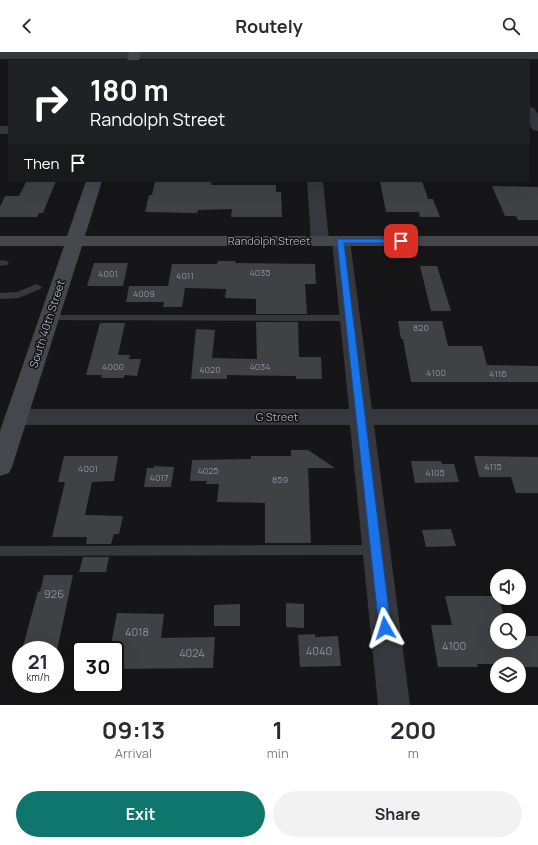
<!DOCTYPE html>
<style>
:root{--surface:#fff;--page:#f2f2f3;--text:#2b2b33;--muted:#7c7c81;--accent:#0f766e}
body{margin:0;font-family:Manrope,sans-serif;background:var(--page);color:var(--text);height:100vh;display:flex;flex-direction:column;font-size:15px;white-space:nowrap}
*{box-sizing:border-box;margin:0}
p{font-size:13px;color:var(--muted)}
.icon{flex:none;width:22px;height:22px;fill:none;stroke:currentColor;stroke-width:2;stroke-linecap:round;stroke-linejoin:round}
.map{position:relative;height:653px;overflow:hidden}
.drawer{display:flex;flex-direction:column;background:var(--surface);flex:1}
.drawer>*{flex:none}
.guide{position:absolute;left:8px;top:8px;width:522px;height:122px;border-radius:0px;box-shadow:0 4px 16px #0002;background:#202124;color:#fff;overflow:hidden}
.buttons{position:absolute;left:490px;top:517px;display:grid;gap:8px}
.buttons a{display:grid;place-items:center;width:36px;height:36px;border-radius:50%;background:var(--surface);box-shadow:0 4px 16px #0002;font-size:20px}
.speed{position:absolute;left:12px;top:589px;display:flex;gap:8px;font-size:20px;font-weight:700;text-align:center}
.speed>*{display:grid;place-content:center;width:52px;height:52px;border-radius:50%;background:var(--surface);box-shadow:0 4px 16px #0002;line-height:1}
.speed small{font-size:10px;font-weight:400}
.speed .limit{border:2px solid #111;border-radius:6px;background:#fff;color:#111}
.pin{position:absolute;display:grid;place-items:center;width:34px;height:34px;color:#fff;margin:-17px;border-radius:8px;box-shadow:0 2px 6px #0006}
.me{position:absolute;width:44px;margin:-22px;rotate:354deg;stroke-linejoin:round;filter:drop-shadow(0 0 3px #0008)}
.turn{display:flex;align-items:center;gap:14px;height:84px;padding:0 16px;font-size:18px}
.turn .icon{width:52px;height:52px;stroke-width:2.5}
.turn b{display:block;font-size:28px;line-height:34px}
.then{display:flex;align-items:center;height:38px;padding:0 16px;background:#0003;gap:8px;font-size:15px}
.eta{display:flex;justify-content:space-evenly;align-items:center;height:68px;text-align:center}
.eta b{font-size:24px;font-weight:700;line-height:28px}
.primary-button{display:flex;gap:8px;margin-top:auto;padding:8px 16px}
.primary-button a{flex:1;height:46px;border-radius:24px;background:var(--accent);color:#fff;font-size:16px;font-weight:700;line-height:46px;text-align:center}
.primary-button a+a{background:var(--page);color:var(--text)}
header{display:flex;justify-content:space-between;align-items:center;height:52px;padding:0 16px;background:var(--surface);font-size:18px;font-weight:700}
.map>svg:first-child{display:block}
.building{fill:#404145}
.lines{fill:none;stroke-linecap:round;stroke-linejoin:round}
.service{fill:#37383d;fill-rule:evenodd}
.minor{fill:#37383d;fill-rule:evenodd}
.secondary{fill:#45474d;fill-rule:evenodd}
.route{fill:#1a73e8;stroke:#114b97}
.labels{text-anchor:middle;stroke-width:3;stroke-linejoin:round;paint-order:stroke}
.number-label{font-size:9px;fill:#8e929b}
.street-label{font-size:11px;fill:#a8adb8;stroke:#111113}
.near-number-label{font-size:11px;fill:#8e929b}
</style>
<header><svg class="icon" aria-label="back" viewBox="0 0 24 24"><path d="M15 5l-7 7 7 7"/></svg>Routely<svg class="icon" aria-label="search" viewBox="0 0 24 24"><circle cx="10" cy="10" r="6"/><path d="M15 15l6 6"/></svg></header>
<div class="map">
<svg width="538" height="653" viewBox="0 0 538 653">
<rect width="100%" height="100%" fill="#161618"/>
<g class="building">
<polygon points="37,129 56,129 43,161 39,161 37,165 0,165 0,155 5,144 19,144 26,130 36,130"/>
<polygon points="155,129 212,129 211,133 276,133 276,140 281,140 282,165 231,165 232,157 198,158 197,161 145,160 149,143 152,143"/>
<polygon points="380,129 422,129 428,147 433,147 440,165 420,165 419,160 386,160"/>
<polygon points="492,134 538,135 538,168 518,168 516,164 505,164"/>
<polygon points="218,209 235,209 235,211 315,212 316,232 305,232 307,262 256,262 256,247 225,246 226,237 185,236 182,255 163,255 164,250 126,250 129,234 168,234 172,212 217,212"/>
<polygon points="94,211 128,211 123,234 87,234"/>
<polygon points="420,214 437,214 451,259 431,259"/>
<polygon points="398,269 442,269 448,294 482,294 487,313 538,314 538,330 411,330 403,287 401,287"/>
<polygon points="256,270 298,270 299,305 321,305 322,327 296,327 296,324 227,323 227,327 191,327 196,277 215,278 212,306 257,307"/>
<polygon points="100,271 125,271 118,303 130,303 129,307 141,307 137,324 125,323 124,326 101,326 102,323 86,323"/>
<polygon points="291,398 308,398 335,416 308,416 311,491 265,491 265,451 217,450 219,432 206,432 207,429 190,429 192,408 251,407 251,404 291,404"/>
<polygon points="64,404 118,404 114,429 92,430 85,463 123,464 119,482 114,482 111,492 86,492 87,485 52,485 65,430 58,430"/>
<polygon points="474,404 538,405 538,441 516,441 511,425 479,425"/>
<polygon points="411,409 441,409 442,412 454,412 459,430 415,431"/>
<polygon points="154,414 174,415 171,435 144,435 147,416 154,416"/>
<polygon points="451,477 456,494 426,495 422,478"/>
<polygon points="83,505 109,505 106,520 79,520"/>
<polygon points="44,523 73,523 57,598 22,598 38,539 40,540"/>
<polygon points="445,544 497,544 497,546 499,546 505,568 497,568 497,590 519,590 519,584 538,584 538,615 519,615 519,612 477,612 478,615 438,615 431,573 452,573"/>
<polygon points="286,551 304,552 304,576 286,575"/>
<polygon points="240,552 240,574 214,574 214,553"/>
<polygon points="117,561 164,562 161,586 215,585 213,616 115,617 115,598 110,598"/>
<polygon points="315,582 315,585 338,584 341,614 300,615 298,583"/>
</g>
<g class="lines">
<g class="service">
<polygon points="0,208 7,209 9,211 7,213 0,214"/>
<polygon points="37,232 42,235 40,237 19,246 0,247 0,241 17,240"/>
<polygon points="49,263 350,263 355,266 350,269 45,268 44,266 45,264"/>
<polygon points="376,493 381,494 383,498 381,502 376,503 0,504 0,494"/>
</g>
<g class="minor">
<rect x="0" y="0" width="538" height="7"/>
<polygon points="529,55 534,56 538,62 538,79 533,78 529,72"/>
<rect x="0" y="74" width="9" height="8"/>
<polygon points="307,129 323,129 329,189 326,193 320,194 314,193 311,189"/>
<polygon points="341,184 347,185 350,189 372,357 538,357 538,373 374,373 410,653 378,653 350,373 16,373 8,370 4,365 8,360 16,357 349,357 332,189 335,185"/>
</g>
<g class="secondary">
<polygon points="129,0 141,0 139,9 127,9"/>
<polygon points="86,129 102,129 85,184 538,184 538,194 82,194 12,415 9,421 0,424 0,379 64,194 0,194 0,184 67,184"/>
</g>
</g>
<polygon class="route" points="338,187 401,187 405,189 401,191 344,191 391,576 389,579 385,581 380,579 379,576 337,189"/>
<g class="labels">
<g class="number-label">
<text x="260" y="224">4035</text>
<text x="108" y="225">4001</text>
<text x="185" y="227">4011</text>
<text x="144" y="245">4009</text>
<text x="421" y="279">820</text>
<text x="113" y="318">4000</text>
<text x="260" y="318">4034</text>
<text x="210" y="321">4020</text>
<text x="436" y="324">4100</text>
<text x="498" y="325">4116</text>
<text x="493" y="418">4115</text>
<text x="88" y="420">4001</text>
<text x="208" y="422">4025</text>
<text x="435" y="424">4105</text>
<text x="159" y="429">4017</text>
<text x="280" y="431">859</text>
</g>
<g class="street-label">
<text x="269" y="193">Randolph Street</text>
<text transform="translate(47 272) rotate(-72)" y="4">South 40th Street</text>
<text x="277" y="369">G Street</text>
</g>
<g class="near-number-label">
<text x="54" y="546">926</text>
<text x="137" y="584">4018</text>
<text x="454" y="598">4100</text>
<text x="319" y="603">4040</text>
<text x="192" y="605">4024</text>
</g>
</g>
</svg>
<div class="buttons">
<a><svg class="icon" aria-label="sound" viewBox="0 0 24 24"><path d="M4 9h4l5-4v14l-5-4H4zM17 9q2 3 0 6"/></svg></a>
<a><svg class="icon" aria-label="search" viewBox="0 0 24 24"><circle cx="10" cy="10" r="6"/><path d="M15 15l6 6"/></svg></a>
<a><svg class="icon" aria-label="layers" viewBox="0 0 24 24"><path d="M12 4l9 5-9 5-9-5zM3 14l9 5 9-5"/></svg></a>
</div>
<div class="speed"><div>21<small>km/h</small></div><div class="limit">30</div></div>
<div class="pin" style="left:401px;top:189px;background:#d93025"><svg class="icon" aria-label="arrive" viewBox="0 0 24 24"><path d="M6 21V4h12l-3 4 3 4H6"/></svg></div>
<svg class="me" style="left:385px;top:576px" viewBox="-20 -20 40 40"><path d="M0-17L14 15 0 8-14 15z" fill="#1a73e8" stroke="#fff" stroke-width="4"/></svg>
<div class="guide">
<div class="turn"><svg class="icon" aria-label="right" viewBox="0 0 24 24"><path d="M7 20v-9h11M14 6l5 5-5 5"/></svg><div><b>180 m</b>Randolph Street</div></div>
<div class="then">Then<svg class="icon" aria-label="arrive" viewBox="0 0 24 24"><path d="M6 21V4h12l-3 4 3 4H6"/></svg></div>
</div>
</div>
<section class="drawer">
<div class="eta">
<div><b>09:13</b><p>Arrival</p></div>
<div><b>1</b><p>min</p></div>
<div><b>200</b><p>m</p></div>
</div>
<div class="primary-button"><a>Exit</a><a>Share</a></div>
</section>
